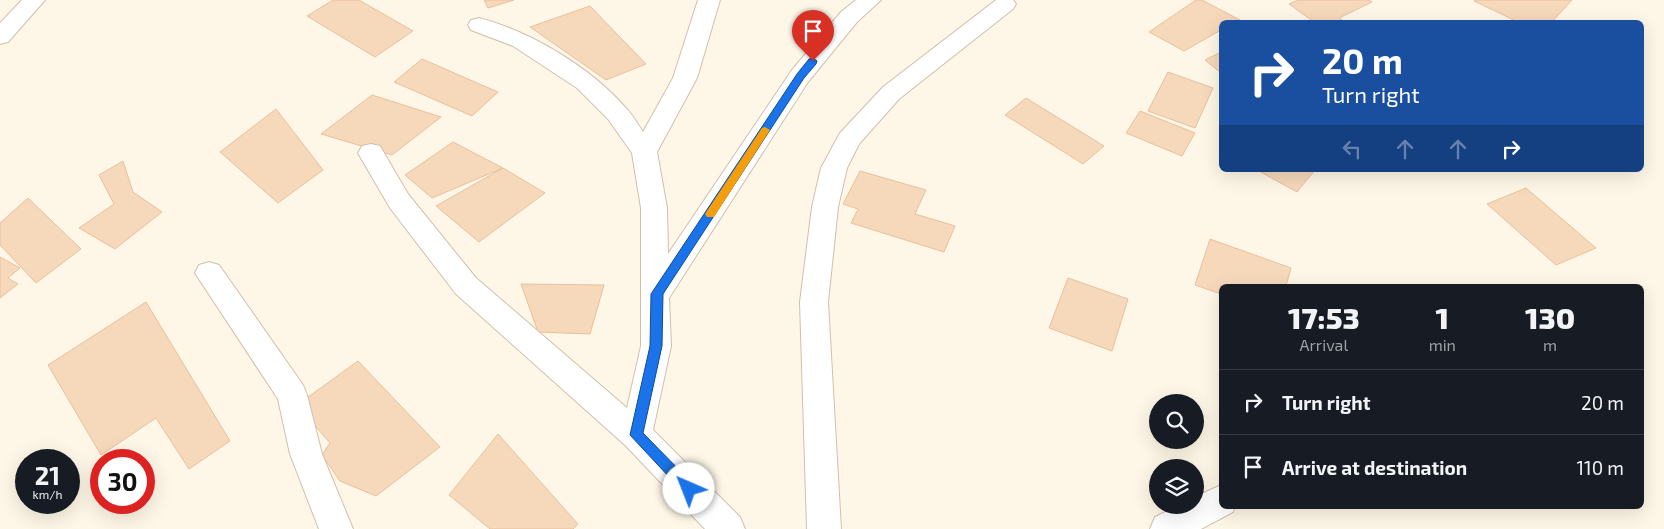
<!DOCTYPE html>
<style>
:root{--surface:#171b24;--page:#20242c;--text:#f1f3f6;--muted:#9ea1a6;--line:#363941}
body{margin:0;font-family:"Exo 2",sans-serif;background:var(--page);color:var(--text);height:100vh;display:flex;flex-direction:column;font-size:19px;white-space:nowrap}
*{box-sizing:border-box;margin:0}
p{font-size:16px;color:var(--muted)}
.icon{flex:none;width:28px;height:28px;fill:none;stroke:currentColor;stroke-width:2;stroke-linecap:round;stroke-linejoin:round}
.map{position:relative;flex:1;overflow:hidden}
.details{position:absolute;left:1219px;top:284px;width:425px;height:225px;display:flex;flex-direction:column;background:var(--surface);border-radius:8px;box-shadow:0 5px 20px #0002}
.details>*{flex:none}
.top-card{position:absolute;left:1219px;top:20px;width:425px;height:152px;border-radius:8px;box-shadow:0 5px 20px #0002;background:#1a4fa0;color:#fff;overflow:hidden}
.buttons{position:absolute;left:1149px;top:394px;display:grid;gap:10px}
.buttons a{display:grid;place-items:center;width:55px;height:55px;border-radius:50%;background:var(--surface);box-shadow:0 5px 20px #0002;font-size:25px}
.speed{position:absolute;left:15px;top:449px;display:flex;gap:10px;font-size:25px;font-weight:700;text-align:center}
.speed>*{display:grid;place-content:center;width:65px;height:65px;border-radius:50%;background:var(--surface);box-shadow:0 5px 20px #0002;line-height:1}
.speed small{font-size:12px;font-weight:400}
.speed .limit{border:8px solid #d22;background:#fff;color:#111}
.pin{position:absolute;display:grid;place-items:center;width:42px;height:42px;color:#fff;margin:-51px -21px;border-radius:50% 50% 50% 0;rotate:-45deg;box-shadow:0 0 5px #0007}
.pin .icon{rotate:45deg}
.me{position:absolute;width:55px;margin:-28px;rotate:316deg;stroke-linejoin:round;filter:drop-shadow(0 0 4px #0008)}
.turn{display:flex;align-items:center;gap:18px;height:105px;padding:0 20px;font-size:22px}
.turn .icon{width:65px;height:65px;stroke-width:2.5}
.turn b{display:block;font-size:35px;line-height:42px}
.lanes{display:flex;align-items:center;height:48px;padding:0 20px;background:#0003;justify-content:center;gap:25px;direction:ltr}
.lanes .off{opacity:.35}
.eta{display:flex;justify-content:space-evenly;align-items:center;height:85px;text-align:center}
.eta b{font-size:30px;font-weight:800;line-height:35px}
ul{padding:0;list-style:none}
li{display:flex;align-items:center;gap:15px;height:65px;padding:0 20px;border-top:1px solid var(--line)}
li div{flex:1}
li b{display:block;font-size:19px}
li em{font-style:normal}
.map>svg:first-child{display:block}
.building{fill:#f6d8bb;stroke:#eac09a}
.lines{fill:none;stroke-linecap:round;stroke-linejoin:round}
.minor-casing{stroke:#d2bfab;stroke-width:2}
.minor{fill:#fff;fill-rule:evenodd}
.route{fill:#1a73e8;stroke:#114b97}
.slow{fill:#f59e0b}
</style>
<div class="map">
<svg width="1664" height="529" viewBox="0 0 1664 529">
<rect width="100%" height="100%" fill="#fef7e7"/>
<g class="building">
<polygon points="333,0 359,0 413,31 375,57 307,16"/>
<polygon points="484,0 514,0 488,8"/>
<polygon points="1196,0 1202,0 1240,20 1235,22 1221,22 1221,30 1184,51 1149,32"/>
<polygon points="1298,0 1369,0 1372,2 1339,18 1345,22 1314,22 1289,4"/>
<polygon points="1475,0 1572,0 1552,22 1518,22 1474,1"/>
<polygon points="590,6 646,64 606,80 530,27"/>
<polygon points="1221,52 1221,73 1205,60"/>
<polygon points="422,59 498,92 472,116 394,82"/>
<polygon points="1168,72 1213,88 1195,128 1148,111"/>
<polygon points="372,95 441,117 392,155 321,134"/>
<polygon points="1026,98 1104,146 1083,164 1005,115"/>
<polygon points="276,109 323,170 278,203 220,152"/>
<polygon points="1140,111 1195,133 1182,156 1126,133"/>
<polygon points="453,142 503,168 432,198 405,175"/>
<polygon points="123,161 133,192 162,212 115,249 79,228 114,204 99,175"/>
<polygon points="503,168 545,193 479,242 436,206"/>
<polygon points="1257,170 1315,170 1297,192"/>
<polygon points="860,171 926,190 915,214 955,226 944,252 851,223 858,209 843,204"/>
<polygon points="1526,188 1596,248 1556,265 1487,204"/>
<polygon points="28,198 81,249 36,283 0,245 0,223"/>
<polygon points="1210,239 1291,268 1286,286 1221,286 1221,294 1195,285"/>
<polygon points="0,257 20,268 8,278 18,284 0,298"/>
<polygon points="1068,278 1128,299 1112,351 1049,328"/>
<polygon points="521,284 604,285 590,334 538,332"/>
<polygon points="146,302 230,441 189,469 156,418 101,455 48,365"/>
<polygon points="358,361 440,447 376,496 340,481 322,455 330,443 297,405"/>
<polygon points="498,434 578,524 573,529 490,529 449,495"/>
</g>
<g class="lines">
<g class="minor-casing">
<g id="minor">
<polygon points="22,0 45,0 8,42 0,44 0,23"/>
<path d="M698,0H720L697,78L657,152L667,208L668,254L792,70L841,12L856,0H881L857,22L808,82L669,298L671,346L653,430L740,517L745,529H705L625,445L456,294L390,208L358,153L362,146L371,144L380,146L408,194L476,278L627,408L641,346V208L632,153L608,119L577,88L513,46L471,30L468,25L471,20L479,18C530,31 590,67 625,107C632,114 637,123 643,132L673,78Z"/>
<polygon points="996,0 1013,0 1016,4 1013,9 899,99 859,144 847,168 838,207 828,302 841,529 807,529 800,302 812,207 821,168 840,133 883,87"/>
<polygon points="209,262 219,265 303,385 307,395 322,454 353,529 319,529 290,454 278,399 195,273 199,265"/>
<polygon points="1221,485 1221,506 1235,506 1233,512 1201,529 1150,529 1155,517 1180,505 1195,505 1195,497"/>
</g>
</g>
<use href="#minor" class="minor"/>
</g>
<polygon class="route" points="813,58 817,61 816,64 804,78 663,294 662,346 643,433 693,484 695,489 693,493 689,495 684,493 630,435 650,346 651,294 797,74 809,59"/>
<polygon class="slow" points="765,127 770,130 714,217 707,217 705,214 707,211 762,128"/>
</svg>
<div class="buttons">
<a><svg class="icon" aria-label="search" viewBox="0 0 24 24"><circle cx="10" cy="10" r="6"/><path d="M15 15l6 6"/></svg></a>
<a><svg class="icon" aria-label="layers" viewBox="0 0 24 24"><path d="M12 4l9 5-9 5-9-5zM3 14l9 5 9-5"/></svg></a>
</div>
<div class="speed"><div>21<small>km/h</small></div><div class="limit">30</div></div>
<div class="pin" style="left:813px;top:61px;background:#d93025"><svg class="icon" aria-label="arrive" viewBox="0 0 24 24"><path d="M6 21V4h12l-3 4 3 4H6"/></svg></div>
<svg class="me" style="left:689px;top:489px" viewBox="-20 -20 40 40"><circle r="19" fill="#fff"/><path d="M0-13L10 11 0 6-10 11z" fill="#1a73e8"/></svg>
<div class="top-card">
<div class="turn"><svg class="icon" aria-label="right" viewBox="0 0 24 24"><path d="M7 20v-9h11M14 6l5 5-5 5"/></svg><div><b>20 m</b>Turn right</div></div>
<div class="lanes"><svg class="icon off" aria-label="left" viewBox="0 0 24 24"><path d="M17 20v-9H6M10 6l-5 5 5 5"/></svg><svg class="icon off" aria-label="ahead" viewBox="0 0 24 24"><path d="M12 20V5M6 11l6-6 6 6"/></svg><svg class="icon off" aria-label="ahead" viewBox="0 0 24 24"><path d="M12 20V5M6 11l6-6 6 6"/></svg><svg class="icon" aria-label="right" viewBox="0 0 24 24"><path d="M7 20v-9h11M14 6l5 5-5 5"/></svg></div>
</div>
<section class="details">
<div class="eta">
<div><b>17:53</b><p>Arrival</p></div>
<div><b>1</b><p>min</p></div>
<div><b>130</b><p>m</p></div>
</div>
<ul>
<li><svg class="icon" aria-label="right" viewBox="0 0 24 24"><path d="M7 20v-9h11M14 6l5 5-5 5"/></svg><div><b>Turn right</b></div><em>20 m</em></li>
<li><svg class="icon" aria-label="arrive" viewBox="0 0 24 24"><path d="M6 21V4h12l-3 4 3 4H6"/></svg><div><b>Arrive at destination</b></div><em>110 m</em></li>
</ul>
</section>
</div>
